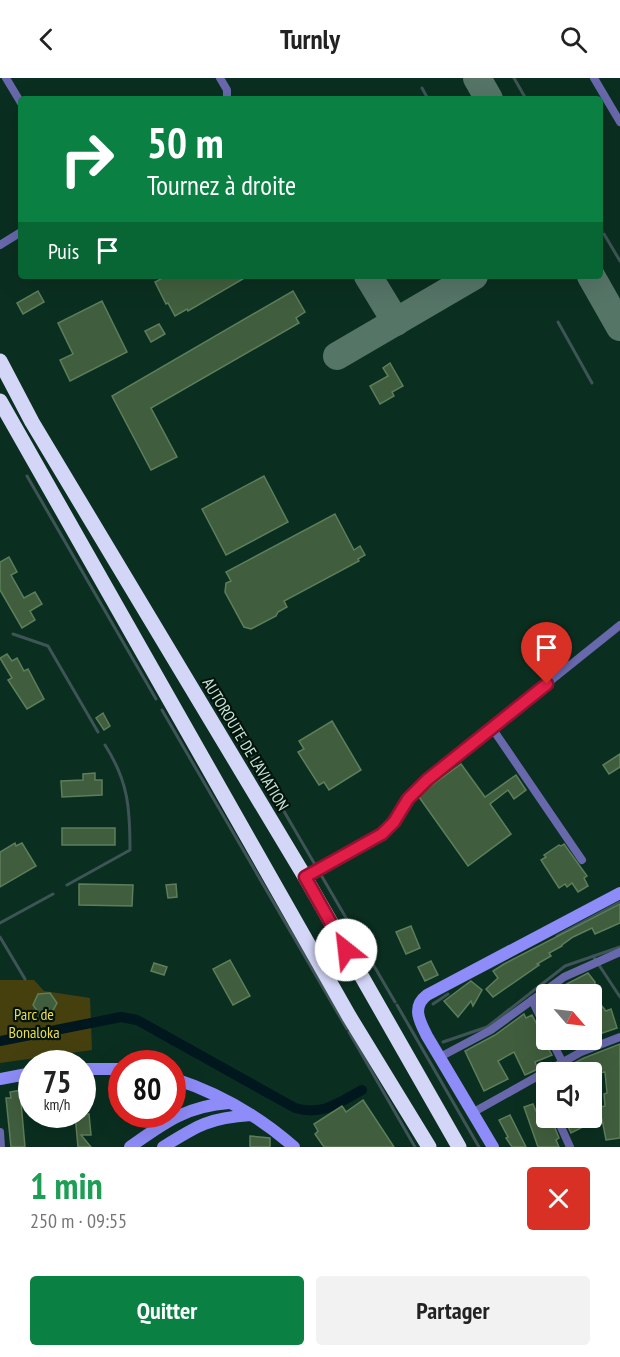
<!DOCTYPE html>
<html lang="fr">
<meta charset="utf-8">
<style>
:root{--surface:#fff;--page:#f2f2f2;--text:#222;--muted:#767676;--accent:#0b8043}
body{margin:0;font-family:"PT Sans Narrow",sans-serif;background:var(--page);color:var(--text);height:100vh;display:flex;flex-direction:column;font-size:22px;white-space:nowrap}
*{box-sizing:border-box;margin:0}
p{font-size:20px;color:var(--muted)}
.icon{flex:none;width:33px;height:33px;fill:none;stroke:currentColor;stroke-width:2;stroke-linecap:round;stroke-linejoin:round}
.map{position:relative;height:1069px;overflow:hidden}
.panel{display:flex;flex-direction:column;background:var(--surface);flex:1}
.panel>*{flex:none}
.banner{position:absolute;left:18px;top:18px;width:585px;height:183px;border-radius:6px;box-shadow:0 6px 24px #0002;background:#0b8043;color:#fff;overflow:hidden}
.needle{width:39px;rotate:118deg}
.fabs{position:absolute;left:536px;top:906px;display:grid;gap:12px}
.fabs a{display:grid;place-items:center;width:66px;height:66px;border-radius:6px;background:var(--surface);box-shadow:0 6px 24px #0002;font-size:30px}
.speed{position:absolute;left:18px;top:972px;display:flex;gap:12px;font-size:30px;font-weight:700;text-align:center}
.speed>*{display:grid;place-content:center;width:78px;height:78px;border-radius:50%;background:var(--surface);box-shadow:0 6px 24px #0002;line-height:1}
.speed small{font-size:15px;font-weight:400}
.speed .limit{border:9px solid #d22;background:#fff;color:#111}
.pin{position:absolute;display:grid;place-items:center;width:51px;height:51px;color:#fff;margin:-62px -26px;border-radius:50% 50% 50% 0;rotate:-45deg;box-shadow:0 0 6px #0007}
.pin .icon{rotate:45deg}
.me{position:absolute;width:66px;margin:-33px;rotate:331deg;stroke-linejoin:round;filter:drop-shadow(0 0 4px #0008)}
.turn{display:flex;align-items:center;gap:21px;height:126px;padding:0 30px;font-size:27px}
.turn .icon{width:78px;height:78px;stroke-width:2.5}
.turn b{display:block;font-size:42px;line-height:51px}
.then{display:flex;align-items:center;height:57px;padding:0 30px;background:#0003;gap:12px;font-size:22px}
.round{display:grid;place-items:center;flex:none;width:63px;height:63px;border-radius:6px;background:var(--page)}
.summary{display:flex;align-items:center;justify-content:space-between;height:102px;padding:0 30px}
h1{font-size:36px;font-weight:800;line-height:45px;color:#1e9e55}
.action{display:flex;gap:12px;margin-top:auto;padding:12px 30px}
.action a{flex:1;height:69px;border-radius:6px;background:var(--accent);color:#fff;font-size:24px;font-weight:800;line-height:69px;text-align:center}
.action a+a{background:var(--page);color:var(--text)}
header{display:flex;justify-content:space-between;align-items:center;height:78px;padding:0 30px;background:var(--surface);font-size:27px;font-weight:800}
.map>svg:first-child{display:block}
.green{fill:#46400f}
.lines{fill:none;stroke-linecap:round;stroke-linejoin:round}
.stream{stroke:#3e5456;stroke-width:3}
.canal{stroke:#01171e;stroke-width:10}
.taxiway{stroke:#557567;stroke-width:28}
.building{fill:#405e3d;stroke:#5e7e5b;stroke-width:1.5}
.street{stroke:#6868ac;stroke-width:8}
.secondary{stroke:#8e8cf8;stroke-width:12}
.highway{stroke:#d3d6f7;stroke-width:15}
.route-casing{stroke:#92132f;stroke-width:15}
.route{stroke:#e11d48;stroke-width:10}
.labels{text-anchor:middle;stroke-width:4.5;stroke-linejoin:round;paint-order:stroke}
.street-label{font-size:16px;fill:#cbe4d7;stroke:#03140c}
.park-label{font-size:16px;fill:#ecdb4a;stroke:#03140c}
</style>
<header><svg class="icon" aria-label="back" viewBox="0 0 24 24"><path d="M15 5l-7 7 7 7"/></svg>Turnly<svg class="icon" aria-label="search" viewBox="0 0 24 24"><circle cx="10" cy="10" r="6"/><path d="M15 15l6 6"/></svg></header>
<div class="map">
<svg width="620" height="1069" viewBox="0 0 620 1069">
<rect width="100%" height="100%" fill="#0a2f20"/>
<polygon class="green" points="0,902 34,902 44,913 90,920 92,972 0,985"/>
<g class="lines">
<g class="stream">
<polyline points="514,0 526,21"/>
<polyline points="422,10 428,21"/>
<polyline points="600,149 602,153"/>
<polyline points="604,156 620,183"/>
<polyline points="558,244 592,305"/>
<polyline points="27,398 156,621"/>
<polyline points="13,556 48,568 98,654"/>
<polyline points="211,608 395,924"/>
<polyline points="162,632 347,951"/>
<path d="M67,807L130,772C130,729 128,703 105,667"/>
<polyline points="0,845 53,816"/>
<polyline points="557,858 620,824"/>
<polyline points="0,859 25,901"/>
<polyline points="593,878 620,919"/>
<polyline points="433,926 448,916"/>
<polyline points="397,927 479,1069"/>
<polyline points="349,954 415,1069"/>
<polyline points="443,964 487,949 565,888 620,869"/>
</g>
<path class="canal" d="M0,963L121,939L137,942L295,1030C323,1038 338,1025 362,1012"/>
<g class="taxiway">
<polyline points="477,0 489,21"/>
<polyline points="368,198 396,244"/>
<polyline points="591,198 620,249"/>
<polyline points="337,278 474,198"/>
</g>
</g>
<g class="building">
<polygon points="166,198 248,198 188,233 187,231 175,238 168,225 166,226 155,204"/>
<polygon points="38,213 44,224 23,236 17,225"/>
<polygon points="293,213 305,234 296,240 299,245 151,330 177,379 151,392 112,318"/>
<polygon points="102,223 127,274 70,303 60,282 73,276 58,245"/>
<polygon points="159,246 165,256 151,264 145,253"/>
<polygon points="390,285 403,308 392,314 394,318 380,326 370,308 388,298 383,290"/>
<polygon points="264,398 288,444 226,477 202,431"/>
<polygon points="335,436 354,472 360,468 365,477 358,481 359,483 284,523 287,529 278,534 276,538 251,551 244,549 225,514 226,505 231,503 226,494"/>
<polygon points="9,479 17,494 11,497 24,520 35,514 42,526 30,533 35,542 22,550 0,512 0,484"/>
<polygon points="7,576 12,583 17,580 24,593 28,591 44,621 27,631 8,602 12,600 0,580"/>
<polygon points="103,635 110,648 104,652 96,640"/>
<polygon points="332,643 361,692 329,712 324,704 319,707 298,674 304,671 299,663"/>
<polygon points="620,676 620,689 609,696 603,687"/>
<polygon points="461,686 485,719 516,697 526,712 514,721 508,712 490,726 511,756 468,788 419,719 428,710"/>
<polygon points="95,695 95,702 102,702 102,717 62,719 61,703 83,702 83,696"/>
<rect x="62" y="750" width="53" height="17"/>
<polygon points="15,765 16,768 22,765 36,788 0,809 0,774"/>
<polygon points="564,766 587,798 584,800 588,808 578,814 572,805 567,809 565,806 559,810 541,782 546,779 544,777 559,767 561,768"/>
<polygon points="79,806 133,807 132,828 79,827"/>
<polygon points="176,806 177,819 168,820 166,807"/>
<polygon points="620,826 620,845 595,856 592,850 573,859 562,867 562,868 549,875 551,878 537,886 539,887 493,919 486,911 498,900 493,893 504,886"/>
<polygon points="411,848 420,870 406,876 396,854"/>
<polygon points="230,882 250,918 233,927 213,891"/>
<polygon points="431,883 438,897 425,903 418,889"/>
<polygon points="154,885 167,889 164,897 151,893"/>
<polygon points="588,895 595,904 595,907 583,916 564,916 559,910"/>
<polygon points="471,903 482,912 473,928 471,923 458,939 444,923"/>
<polygon points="50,915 57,925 51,936 40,937 33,927 38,916"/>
<polygon points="591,915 606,933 611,931 617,950 591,959"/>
<polygon points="524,936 526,940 532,937 541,954 546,957 545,964 552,977 535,984 538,991 525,997 514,974 498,983 508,1001 484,1013 465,973 495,957"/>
<polygon points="620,966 620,1060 606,1062 602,1041 600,1042 597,1030 605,1028 604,1016 607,1015 605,994 591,996 591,994 572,994 570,987 584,980"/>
<polygon points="32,1008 32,1022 21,1024 25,1069 11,1069 6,1020 11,1020 10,1014 21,1012 21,1010"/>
<polygon points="363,1022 394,1069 324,1069 315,1056 318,1053 314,1046 342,1028 346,1034"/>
<polygon points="533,1026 536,1033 546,1028 546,1040 551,1040 559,1060 556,1062 559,1069 538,1069 524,1029"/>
<polygon points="75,1036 89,1036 91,1057 81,1057 91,1069 78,1069"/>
<polygon points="510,1037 526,1069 512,1069 506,1060 508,1059 499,1042"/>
<polygon points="564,1040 579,1040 583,1049 571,1055"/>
<polygon points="250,1058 270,1060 270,1069 250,1069"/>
</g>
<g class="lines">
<g class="street">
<polyline points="6,0 21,25"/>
<polyline points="220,0 227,12 227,21"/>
<polyline points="594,0 620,44"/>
<polyline points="0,167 21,154"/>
<polyline points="492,650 582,782"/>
<polyline points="305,799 382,756 394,744 408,721 427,702 620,547"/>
<polyline points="532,922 546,951"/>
<polyline points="551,962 563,985"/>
<polyline points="440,979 491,952 564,899 620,874"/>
<polyline points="538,998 546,1016"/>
<polyline points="472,1035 581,974 620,959"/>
<polyline points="557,1040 570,1069"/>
<polyline points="0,1054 1,1069"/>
</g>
<g class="secondary">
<polyline points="82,991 122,991"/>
<path d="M172,1000C216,1014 259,1038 294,1069"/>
<polyline points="0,1001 32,995"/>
<path d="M130,1069C164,1045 186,1028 229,1025"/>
<path d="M163,1069C198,1047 209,1040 251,1037"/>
<path d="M493,1069L427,958C420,944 411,929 427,917L620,815"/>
</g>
<g class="highway">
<polyline points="0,283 32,344 305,799 459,1069"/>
<polyline points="0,323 349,938 429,1069"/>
</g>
</g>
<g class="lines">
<g class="route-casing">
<polyline id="route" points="346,872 305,799 382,756 394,744 408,721 427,702 547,606"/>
</g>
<use href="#route" class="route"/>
</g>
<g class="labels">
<g class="street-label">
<text transform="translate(246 666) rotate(59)" y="6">AUTOROUTE DE L'AVIATION</text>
</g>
<g class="park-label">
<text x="34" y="942">Parc de<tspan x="34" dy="18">Bonaloka</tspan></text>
</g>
</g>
</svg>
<div class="fabs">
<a><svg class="needle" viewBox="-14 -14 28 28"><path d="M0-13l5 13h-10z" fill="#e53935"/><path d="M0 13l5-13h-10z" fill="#767676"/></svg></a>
<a><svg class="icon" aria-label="sound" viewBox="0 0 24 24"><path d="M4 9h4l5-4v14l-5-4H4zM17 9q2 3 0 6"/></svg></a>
</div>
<div class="speed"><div>75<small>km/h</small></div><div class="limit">80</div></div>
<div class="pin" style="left:547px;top:606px;background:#d93025"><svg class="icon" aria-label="arrive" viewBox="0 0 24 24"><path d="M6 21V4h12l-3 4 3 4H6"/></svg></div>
<svg class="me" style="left:346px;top:872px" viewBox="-20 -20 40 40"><circle r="19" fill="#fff"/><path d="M0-13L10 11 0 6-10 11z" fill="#e11d48"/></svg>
<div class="banner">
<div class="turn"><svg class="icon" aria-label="right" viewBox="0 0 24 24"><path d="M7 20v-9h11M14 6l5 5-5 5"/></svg><div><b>50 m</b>Tournez à droite</div></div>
<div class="then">Puis<svg class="icon" aria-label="arrive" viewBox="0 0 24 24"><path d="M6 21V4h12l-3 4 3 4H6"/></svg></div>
</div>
</div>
<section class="panel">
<div class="summary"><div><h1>1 min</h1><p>250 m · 09:55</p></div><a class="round" style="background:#d93025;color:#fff"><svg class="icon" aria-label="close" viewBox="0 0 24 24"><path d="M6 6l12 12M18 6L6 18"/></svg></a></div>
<div class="action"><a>Quitter</a><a>Partager</a></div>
</section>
